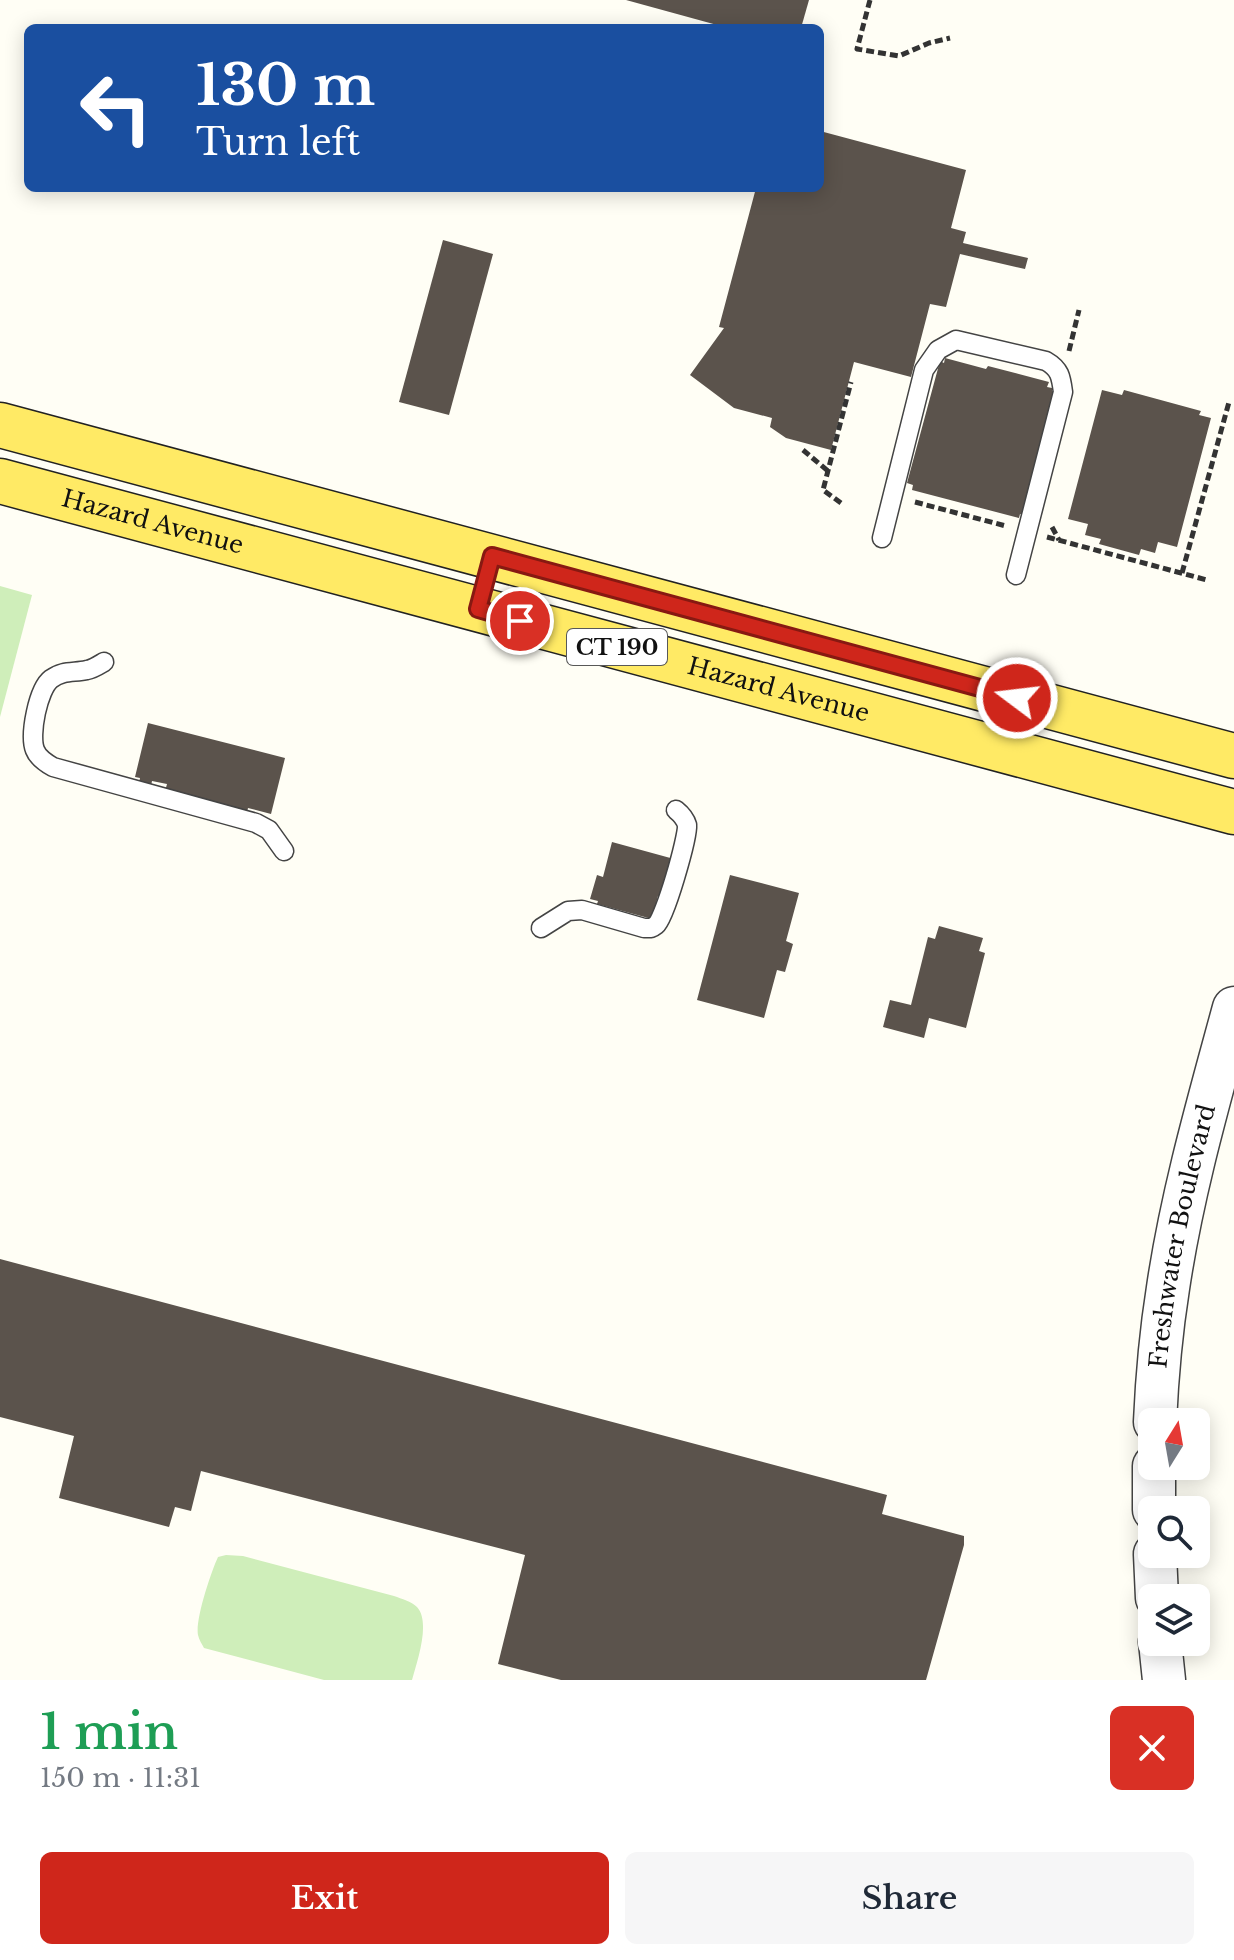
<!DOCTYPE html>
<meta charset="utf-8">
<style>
:root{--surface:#fff;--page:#f6f6f7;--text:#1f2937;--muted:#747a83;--accent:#cf261b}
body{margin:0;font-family:"Libre Baskerville",serif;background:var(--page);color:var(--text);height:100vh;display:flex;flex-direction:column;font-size:30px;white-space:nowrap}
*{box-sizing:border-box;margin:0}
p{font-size:26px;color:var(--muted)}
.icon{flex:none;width:44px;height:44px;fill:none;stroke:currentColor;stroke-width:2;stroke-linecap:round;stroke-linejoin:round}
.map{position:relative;height:1680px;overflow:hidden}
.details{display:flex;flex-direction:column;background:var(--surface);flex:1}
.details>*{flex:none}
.guide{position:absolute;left:24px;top:24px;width:800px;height:168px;border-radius:12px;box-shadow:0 4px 20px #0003;background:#1a4fa0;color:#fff;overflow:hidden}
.needle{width:52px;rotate:11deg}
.buttons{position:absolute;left:1138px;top:1408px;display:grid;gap:16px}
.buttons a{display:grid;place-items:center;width:72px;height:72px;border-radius:12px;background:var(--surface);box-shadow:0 4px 20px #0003;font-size:40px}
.pin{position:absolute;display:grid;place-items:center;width:68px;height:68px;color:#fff;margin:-34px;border:4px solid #fff;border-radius:50%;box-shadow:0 2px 8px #0007}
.me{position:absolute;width:88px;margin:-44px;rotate:285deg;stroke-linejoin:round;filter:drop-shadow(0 0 6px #0008)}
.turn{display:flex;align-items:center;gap:28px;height:168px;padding:0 40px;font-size:36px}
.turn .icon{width:104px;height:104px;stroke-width:2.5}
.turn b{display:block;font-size:56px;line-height:68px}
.round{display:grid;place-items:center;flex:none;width:84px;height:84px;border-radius:12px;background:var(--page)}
.head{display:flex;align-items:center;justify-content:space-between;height:136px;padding:0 40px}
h1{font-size:48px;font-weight:600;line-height:60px;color:#1e9e55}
.cta{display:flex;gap:16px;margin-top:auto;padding:16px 40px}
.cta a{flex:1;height:92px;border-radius:12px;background:var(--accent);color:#fff;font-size:32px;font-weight:600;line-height:92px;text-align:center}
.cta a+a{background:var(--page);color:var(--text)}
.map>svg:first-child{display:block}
.green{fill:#cfeeba}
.building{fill:#5b534c}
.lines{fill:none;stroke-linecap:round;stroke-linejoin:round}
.service-casing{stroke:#444;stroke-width:21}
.tertiary-casing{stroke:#444;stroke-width:45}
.primary-casing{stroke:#222;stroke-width:47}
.path{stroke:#333;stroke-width:5;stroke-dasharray:8 4;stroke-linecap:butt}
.service{stroke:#fff;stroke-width:18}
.tertiary{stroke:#fff;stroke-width:42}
.primary{stroke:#ffea65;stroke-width:44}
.route-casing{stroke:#871912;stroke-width:20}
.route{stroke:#cf261b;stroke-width:14}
.labels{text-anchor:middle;stroke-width:8;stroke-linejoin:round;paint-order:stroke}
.shield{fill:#fff;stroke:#585858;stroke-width:2}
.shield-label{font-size:22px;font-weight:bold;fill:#111}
.street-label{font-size:24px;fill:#111;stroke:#fff}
</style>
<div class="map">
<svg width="1234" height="1680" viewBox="0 0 1234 1680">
<rect width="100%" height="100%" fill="#fffef5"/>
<g class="green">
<polygon points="0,586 32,595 0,717"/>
<path d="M226,1555L243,1556L394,1596C402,1599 411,1601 417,1607C431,1622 417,1662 412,1680H324L204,1648C202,1644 199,1640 198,1635C195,1620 211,1572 218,1557Z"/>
</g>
<g class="building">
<polygon points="626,0 809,0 801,28 728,28"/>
<polygon points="820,131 966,170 951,228 966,232 963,243 1028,258 1025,269 960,254 946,307 930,304 911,377 854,362 831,450 786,438 770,427 772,418 734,408 690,375 724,328 719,327 756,188 820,188"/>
<polygon points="443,240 493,254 449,415 399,402"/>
<polygon points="945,358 986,369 988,366 1049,382 1047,387 1052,388 1052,391 1055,392 1023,515 1020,514 1019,518 912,490 913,485 907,483 940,361 944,363"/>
<polygon points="1102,390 1122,395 1124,390 1201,411 1199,415 1211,418 1177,547 1158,542 1155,553 1141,549 1139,555 1099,544 1101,539 1085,535 1088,524 1068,519"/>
<polygon points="148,723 285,758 271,814 248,808 246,816 164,795 167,784 152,781 150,791 138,787 140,778 135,777"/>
<polygon points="612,842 674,859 664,897 658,896 652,919 597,904 598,901 590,899 597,875 603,877"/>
<polygon points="730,875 799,893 786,941 793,944 785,972 777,970 764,1018 697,1000"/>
<polygon points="939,926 983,938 979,951 985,953 966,1028 929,1018 924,1038 883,1027 890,1000 911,1005 928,937 935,939"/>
<polygon points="0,1259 887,1495 882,1514 964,1536 964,1545 926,1680 561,1680 498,1664 525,1555 201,1471 191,1511 175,1507 169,1527 59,1498 74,1436 0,1417"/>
</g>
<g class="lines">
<g class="service-casing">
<g id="service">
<path d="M882,538L924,370L938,350L956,340L1046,361C1060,369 1061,377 1063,392L1016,575"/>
<path d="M104,662C99,665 93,669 87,670C74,673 63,670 51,679C38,689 29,735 35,750C38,758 46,763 53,767L256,823L269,830L284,851"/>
<path d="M541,928L568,911L582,910L644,928C650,928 651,929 656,925C665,918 688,837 687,825C685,818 681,814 676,810"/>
</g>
</g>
<g class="tertiary-casing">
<g id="tertiary">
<path id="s1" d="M1155,1422C1157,1377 1161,1332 1168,1288C1182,1193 1209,1100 1234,1008"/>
<polyline points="1154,1510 1154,1466"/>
<polyline points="1155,1554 1157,1598"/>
<polyline points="1160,1642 1164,1680"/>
</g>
</g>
<g class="primary-casing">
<g id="primary">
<polyline points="0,425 1234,756"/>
<path id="s2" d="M0,481L1234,812"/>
</g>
</g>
<g class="path">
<polyline points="870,0 857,49 899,56 929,43 950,38"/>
<polyline points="1069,351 1079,310"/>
<polyline points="803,450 828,471"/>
<polyline points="915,502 1006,526"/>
<polyline points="841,503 823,490 851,382"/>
<polyline points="1052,527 1059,540"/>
<polyline points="1047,537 1207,580"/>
<polyline points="1182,573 1229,402"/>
</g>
<use href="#service" class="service"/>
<use href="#tertiary" class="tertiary"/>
<use href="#primary" class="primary"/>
</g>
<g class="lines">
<g class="route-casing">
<polyline id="route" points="520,621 478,609 492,556 1017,698"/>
</g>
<use href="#route" class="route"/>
</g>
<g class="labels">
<rect class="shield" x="567" y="629" width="100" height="36" rx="6"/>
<g class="shield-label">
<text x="617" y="655">CT 190</text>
</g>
<g class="street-label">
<text dy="8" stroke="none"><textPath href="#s2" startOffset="158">Hazard Avenue</textPath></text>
<text dy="8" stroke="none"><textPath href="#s2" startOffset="806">Hazard Avenue</textPath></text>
<text dy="8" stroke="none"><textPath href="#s1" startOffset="188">Freshwater Boulevard</textPath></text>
</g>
</g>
</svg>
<div class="buttons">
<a><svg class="needle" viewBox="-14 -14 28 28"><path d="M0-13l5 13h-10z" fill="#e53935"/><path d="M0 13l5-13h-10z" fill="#747a83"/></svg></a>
<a><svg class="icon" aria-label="search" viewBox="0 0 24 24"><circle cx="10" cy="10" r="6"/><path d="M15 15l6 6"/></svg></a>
<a><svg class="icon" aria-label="layers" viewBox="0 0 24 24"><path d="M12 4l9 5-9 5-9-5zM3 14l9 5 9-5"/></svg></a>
</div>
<div class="pin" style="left:520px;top:621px;background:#d93025"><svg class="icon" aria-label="arrive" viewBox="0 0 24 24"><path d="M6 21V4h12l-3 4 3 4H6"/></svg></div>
<svg class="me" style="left:1017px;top:698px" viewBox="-20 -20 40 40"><circle r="17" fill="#cf261b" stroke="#fff" stroke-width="3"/><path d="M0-11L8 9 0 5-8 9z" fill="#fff"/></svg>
<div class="guide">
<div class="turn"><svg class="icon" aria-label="left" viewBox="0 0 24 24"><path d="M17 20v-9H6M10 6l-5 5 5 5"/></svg><div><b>130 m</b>Turn left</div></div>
</div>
</div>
<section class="details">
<div class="head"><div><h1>1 min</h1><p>150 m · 11:31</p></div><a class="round" style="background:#d93025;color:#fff"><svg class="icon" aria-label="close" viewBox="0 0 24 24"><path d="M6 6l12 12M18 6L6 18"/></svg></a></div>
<div class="cta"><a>Exit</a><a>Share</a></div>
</section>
